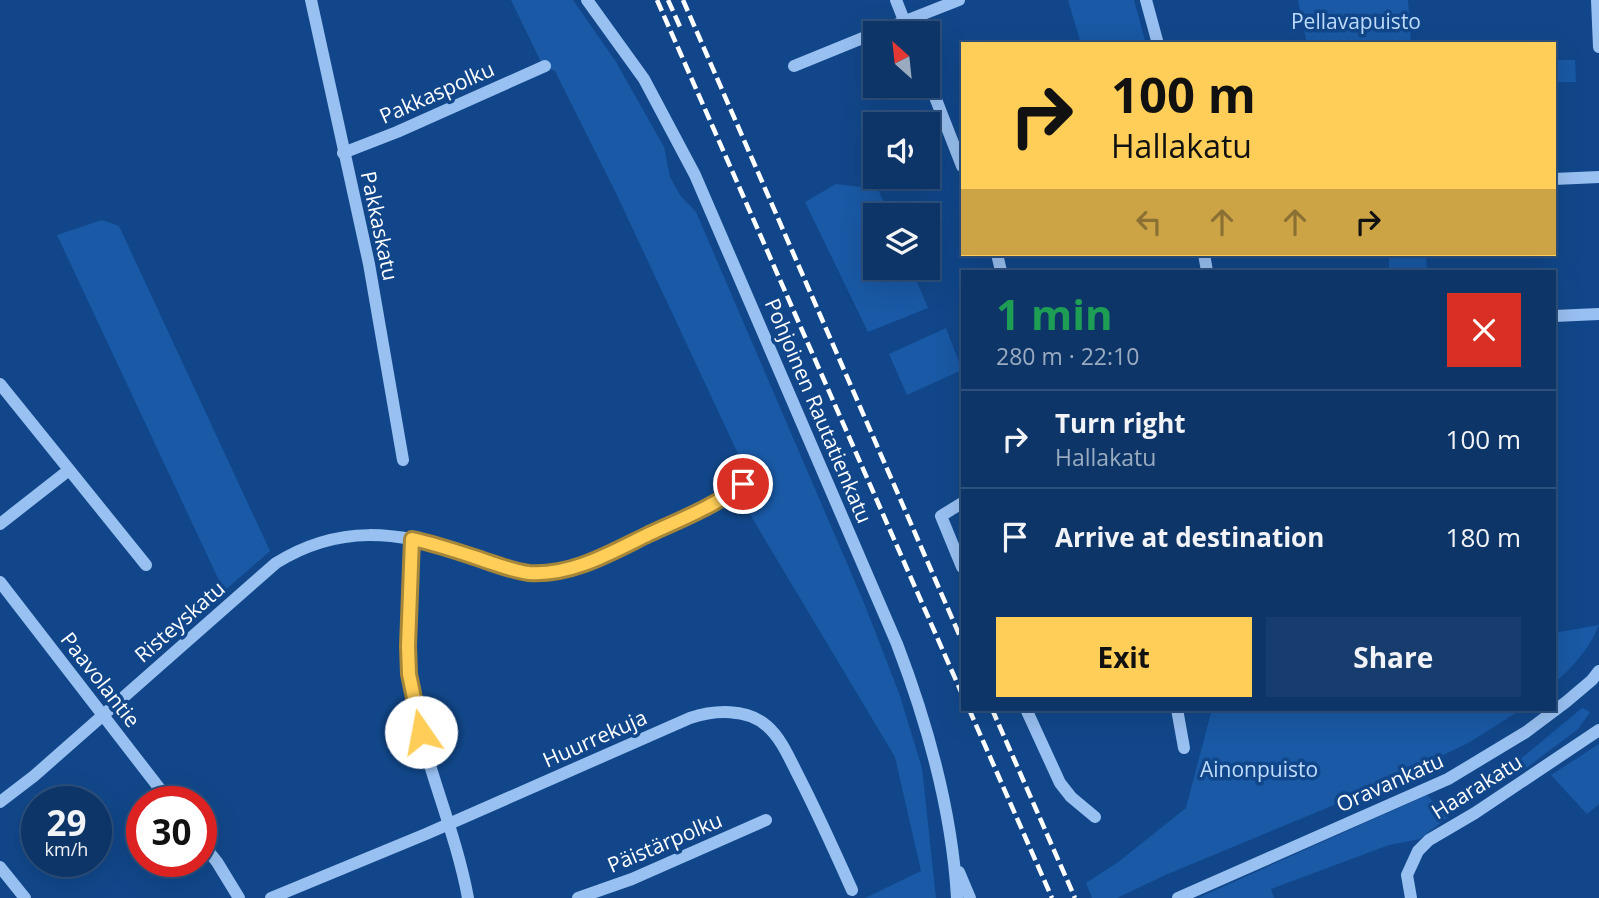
<!DOCTYPE html>
<meta charset="utf-8">
<style>
:root{--surface:#0d3568;--page:#163d6e;--text:#f1f3f6;--muted:#9aabc0;--line:#2d507c;--accent:#ffce58}
body{margin:0;font-family:"Open Sans",sans-serif;background:var(--page);color:var(--text);height:100vh;display:flex;flex-direction:column;font-size:26px;white-space:nowrap}
*{box-sizing:border-box;margin:0}
p{font-size:23px;color:var(--muted)}
.icon{flex:none;width:38px;height:38px;fill:none;stroke:currentColor;stroke-width:2;stroke-linecap:round;stroke-linejoin:round}
.map{position:relative;flex:1;overflow:hidden}
.sheet{position:absolute;left:961px;top:270px;width:595px;height:441px;display:flex;flex-direction:column;background:var(--surface);border-radius:0px;box-shadow:0 7px 28px #0002,0 0 0 2px var(--line)}
.sheet>*{flex:none}
.top-card{position:absolute;left:961px;top:42px;width:595px;height:214px;border-radius:0px;box-shadow:0 7px 28px #0002,0 0 0 2px var(--line);background:#ffce58;color:#111;overflow:hidden}
.needle{width:46px;rotate:333deg}
.fabs{position:absolute;left:863px;top:21px;display:grid;gap:14px}
.fabs a{display:grid;place-items:center;width:77px;height:77px;border-radius:0px;background:var(--surface);box-shadow:0 7px 28px #0002,0 0 0 2px var(--line);font-size:35px}
.speed{position:absolute;left:21px;top:786px;display:flex;gap:14px;font-size:35px;font-weight:700;text-align:center}
.speed>*{display:grid;place-content:center;width:91px;height:91px;border-radius:50%;background:var(--surface);box-shadow:0 7px 28px #0002,0 0 0 2px var(--line);line-height:1}
.speed small{font-size:18px;font-weight:400}
.speed .limit{border:10px solid #d22;background:#fff;color:#111}
.pin{position:absolute;display:grid;place-items:center;width:60px;height:60px;color:#fff;margin:-30px;border:4px solid #fff;border-radius:50%;box-shadow:0 2px 7px #0007}
.me{position:absolute;width:77px;margin:-38px;rotate:348deg;stroke-linejoin:round;filter:drop-shadow(0 0 5px #0008)}
.turn{display:flex;align-items:center;gap:24px;height:147px;padding:0 35px;font-size:32px}
.turn .icon{width:91px;height:91px;stroke-width:2.5}
.turn b{display:block;font-size:49px;line-height:60px}
.lanes{display:flex;align-items:center;height:66px;padding:0 35px;background:#0003;justify-content:center;gap:35px;direction:ltr}
.lanes .off{opacity:.35}
.round{display:grid;place-items:center;flex:none;width:74px;height:74px;border-radius:0px;background:var(--page)}
.headline{display:flex;align-items:center;justify-content:space-between;height:119px;padding:0 35px}
h1{font-size:42px;font-weight:700;line-height:52px;color:#1e9e55}
.cta{display:flex;gap:14px;margin-top:auto;padding:14px 35px}
.cta a{flex:1;height:80px;border-radius:0px;background:var(--accent);color:#111;font-size:28px;font-weight:700;line-height:80px;text-align:center}
.cta a+a{background:var(--page);color:var(--text)}
ul{padding:0;list-style:none}
li{display:flex;align-items:center;gap:21px;height:98px;padding:0 35px;border-top:2px solid var(--line)}
li div{flex:1}
li b{display:block;font-size:26px}
li em{font-style:normal}
.map>svg:first-child{display:block}
.green{fill:#1959a5}
.lines{fill:none;stroke-linecap:round;stroke-linejoin:round}
.minor{stroke:#98c0f1;stroke-width:12}
.rail{stroke:#fff;stroke-width:4.5;stroke-dasharray:12 5;stroke-linecap:butt}
.route-casing{stroke:#a68639;stroke-width:18}
.route{stroke:#ffce58;stroke-width:12}
.labels{text-anchor:middle;stroke-width:7;stroke-linejoin:round;paint-order:stroke}
.park-label{font-size:21px;fill:#bedbfc;stroke:#11478a}
.street-label{font-size:21px;fill:#fff;stroke:#11478a}
</style>
<div class="map">
<svg width="1599" height="898" viewBox="0 0 1599 898">
<rect width="100%" height="100%" fill="#11478a"/>
<g class="green">
<polygon points="511,0 573,0 616,62 664,147 670,177 680,195 696,212 864,603 899,693 922,768 936,898 865,898 921,871 895,757 739,496 745,490 748,475 616,193 555,71 543,66"/>
<polygon points="1068,0 1134,0 1146,44 1081,44"/>
<polygon points="1298,0 1408,0 1411,44 1307,44"/>
<polygon points="1554,60 1575,60 1576,82 1554,82"/>
<polygon points="836,184 878,189 889,215 875,215 875,268 911,268 928,308 868,332 805,202"/>
<polygon points="102,220 119,226 270,551 224,591 57,235"/>
<polygon points="1389,254 1426,254 1427,271 1389,271"/>
<polygon points="946,328 962,370 907,395 889,354"/>
<path d="M1599,625C1589,649 1573,667 1554,683V633Z"/>
<polygon points="1582,708 1590,712 1578,729 1517,775 1511,767"/>
<polygon points="1212,709 1522,709 1470,742 1380,786 1163,876 1117,898 1092,898 1086,883 1117,863 1186,808"/>
<polygon points="1599,744 1599,804 1587,814 1551,775"/>
<polygon points="1427,795 1448,817 1420,839 1389,845 1271,889 1274,898 1198,898"/>
</g>
<g class="lines">
<g class="minor">
<polyline points="311,0 369,264 403,460"/>
<path d="M587,0L644,79L695,175L897,644C928,725 952,810 957,898"/>
<polyline points="896,0 909,33"/>
<polyline points="1146,0 1158,44"/>
<polyline points="1597,0 1599,47"/>
<polyline points="875,33 959,0"/>
<polyline points="794,66 875,33"/>
<polyline points="928,79 962,166"/>
<polyline points="343,153 397,132 545,66"/>
<polyline points="1554,179 1599,177"/>
<polyline points="997,254 1001,271"/>
<polyline points="1204,254 1207,271"/>
<polyline points="1554,316 1599,314"/>
<polyline points="0,384 146,565"/>
<polyline points="962,503 941,516 962,567"/>
<polyline points="0,524 69,470"/>
<path d="M412,539C410,583 404,629 409,674C418,751 454,822 468,898"/>
<polyline points="0,582 170,802"/>
<polyline points="1026,709 1060,783 1071,797 1095,817"/>
<polyline points="1177,709 1184,748"/>
<path d="M0,802L34,776L276,563C339,524 397,531 464,553C485,560 508,572 530,573C573,576 612,552 650,534C682,519 715,506 743,484"/>
<polyline points="201,842 217,862 239,898"/>
<polyline points="0,867 25,898"/>
<polyline points="959,872 970,898"/>
<path d="M271,898L426,834L690,718C714,710 747,708 767,726C782,739 790,760 799,777C818,814 835,852 852,890"/>
<polyline points="578,898 632,879 766,820"/>
<polyline points="1178,898 1448,779 1526,732 1566,702 1592,680 1599,671"/>
<polyline points="1411,898 1407,875 1418,851 1429,840 1475,813 1599,730"/>
</g>
<g class="rail">
<polyline points="657,0 962,694"/>
<polyline points="668,0 681,29"/>
<polyline points="683,0 962,641"/>
<polyline points="969,709 1052,898"/>
<polyline points="992,709 1075,898"/>
</g>
</g>
<g class="lines">
<g class="route-casing">
<path id="route" d="M421,732L409,674L408,646L412,539C436,544 459,552 483,560C498,565 513,571 529,573C572,576 612,552 649,534C682,519 715,506 743,484"/>
</g>
<use href="#route" class="route"/>
</g>
<g class="labels">
<g class="park-label">
<text x="1356" y="29">Pellavapuisto</text>
<text x="1259" y="777">Ainonpuisto</text>
</g>
<g class="street-label">
<text transform="translate(437 93) rotate(-24)" y="7">Pakkaspolku</text>
<text transform="translate(379 226) rotate(78)" y="7">Pakkaskatu</text>
<text transform="translate(818 411) rotate(67)" y="7">Pohjoinen Rautatienkatu</text>
<text transform="translate(180 622) rotate(-41)" y="7">Risteyskatu</text>
<text transform="translate(100 680) rotate(52)" y="7">Paavolantie</text>
<text transform="translate(595 739) rotate(-24)" y="7">Huurrekuja</text>
<text transform="translate(1390 783) rotate(-24)" y="7">Oravankatu</text>
<text transform="translate(1477 787) rotate(-32)" y="7">Haarakatu</text>
<text transform="translate(665 843) rotate(-23)" y="7">Päistärpolku</text>
</g>
</g>
</svg>
<div class="fabs">
<a><svg class="needle" viewBox="-14 -14 28 28"><path d="M0-13l5 13h-10z" fill="#e53935"/><path d="M0 13l5-13h-10z" fill="#9aabc0"/></svg></a>
<a><svg class="icon" aria-label="sound" viewBox="0 0 24 24"><path d="M4 9h4l5-4v14l-5-4H4zM17 9q2 3 0 6"/></svg></a>
<a><svg class="icon" aria-label="layers" viewBox="0 0 24 24"><path d="M12 4l9 5-9 5-9-5zM3 14l9 5 9-5"/></svg></a>
</div>
<div class="speed"><div>29<small>km/h</small></div><div class="limit">30</div></div>
<div class="pin" style="left:743px;top:484px;background:#d93025"><svg class="icon" aria-label="arrive" viewBox="0 0 24 24"><path d="M6 21V4h12l-3 4 3 4H6"/></svg></div>
<svg class="me" style="left:421px;top:732px" viewBox="-20 -20 40 40"><circle r="19" fill="#fff"/><path d="M0-13L10 11 0 6-10 11z" fill="#ffce58"/></svg>
<div class="top-card">
<div class="turn"><svg class="icon" aria-label="right" viewBox="0 0 24 24"><path d="M7 20v-9h11M14 6l5 5-5 5"/></svg><div><b>100 m</b>Hallakatu</div></div>
<div class="lanes"><svg class="icon off" aria-label="left" viewBox="0 0 24 24"><path d="M17 20v-9H6M10 6l-5 5 5 5"/></svg><svg class="icon off" aria-label="ahead" viewBox="0 0 24 24"><path d="M12 20V5M6 11l6-6 6 6"/></svg><svg class="icon off" aria-label="ahead" viewBox="0 0 24 24"><path d="M12 20V5M6 11l6-6 6 6"/></svg><svg class="icon" aria-label="right" viewBox="0 0 24 24"><path d="M7 20v-9h11M14 6l5 5-5 5"/></svg></div>
</div>
<section class="sheet">
<div class="headline"><div><h1>1 min</h1><p>280 m · 22:10</p></div><a class="round" style="background:#d93025;color:#fff"><svg class="icon" aria-label="close" viewBox="0 0 24 24"><path d="M6 6l12 12M18 6L6 18"/></svg></a></div>
<ul>
<li><svg class="icon" aria-label="right" viewBox="0 0 24 24"><path d="M7 20v-9h11M14 6l5 5-5 5"/></svg><div><b>Turn right</b><p>Hallakatu</p></div><em>100 m</em></li>
<li><svg class="icon" aria-label="arrive" viewBox="0 0 24 24"><path d="M6 21V4h12l-3 4 3 4H6"/></svg><div><b>Arrive at destination</b></div><em>180 m</em></li>
</ul>
<div class="cta"><a>Exit</a><a>Share</a></div>
</section>
</div>
